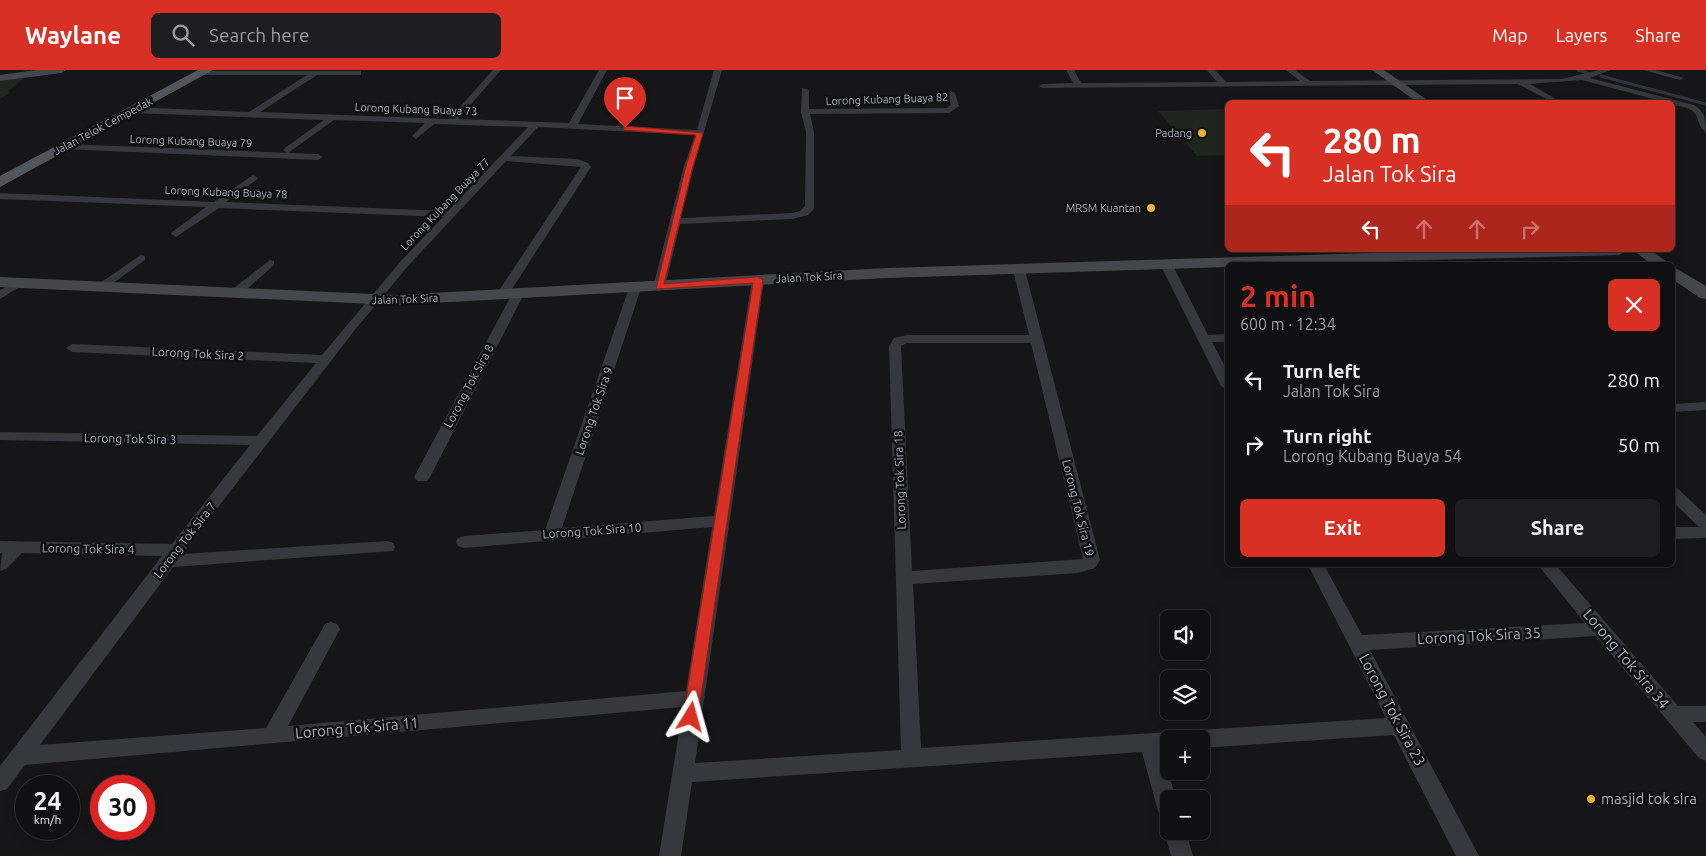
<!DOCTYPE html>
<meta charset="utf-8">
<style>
:root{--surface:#101012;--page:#1e1e20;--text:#f1f3f6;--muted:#9c9d9f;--line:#303032;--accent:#d93025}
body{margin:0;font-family:Ubuntu,sans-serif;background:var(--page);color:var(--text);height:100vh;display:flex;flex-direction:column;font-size:19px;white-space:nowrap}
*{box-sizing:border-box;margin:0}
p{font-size:16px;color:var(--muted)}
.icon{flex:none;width:28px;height:28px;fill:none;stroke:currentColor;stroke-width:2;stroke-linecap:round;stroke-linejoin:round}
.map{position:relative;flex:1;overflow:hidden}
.drawer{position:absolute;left:1225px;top:192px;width:450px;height:305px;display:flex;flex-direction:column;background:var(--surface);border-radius:8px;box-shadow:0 2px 12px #0003,0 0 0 1px var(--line)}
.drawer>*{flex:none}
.top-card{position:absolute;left:1225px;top:30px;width:450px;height:152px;border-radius:8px;box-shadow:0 2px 12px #0003,0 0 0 1px var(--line);background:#d93025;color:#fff;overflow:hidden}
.tools{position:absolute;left:1160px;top:540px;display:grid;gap:10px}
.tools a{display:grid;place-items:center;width:50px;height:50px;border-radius:8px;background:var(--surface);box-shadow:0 2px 12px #0003,0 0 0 1px var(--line);font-size:25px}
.speed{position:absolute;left:15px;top:705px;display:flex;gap:10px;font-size:25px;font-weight:700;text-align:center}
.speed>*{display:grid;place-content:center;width:65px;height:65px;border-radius:50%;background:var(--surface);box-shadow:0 2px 12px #0003,0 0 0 1px var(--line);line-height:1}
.speed small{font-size:12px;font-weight:400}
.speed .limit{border:8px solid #d22;background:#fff;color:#111}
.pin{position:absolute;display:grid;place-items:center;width:42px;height:42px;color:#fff;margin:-51px -21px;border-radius:50% 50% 50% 0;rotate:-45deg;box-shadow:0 0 5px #0007}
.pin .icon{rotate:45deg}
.me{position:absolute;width:55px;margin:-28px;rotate:8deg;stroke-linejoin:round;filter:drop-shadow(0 0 4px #0008)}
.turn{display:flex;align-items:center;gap:18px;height:105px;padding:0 15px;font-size:22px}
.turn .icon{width:65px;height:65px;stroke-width:2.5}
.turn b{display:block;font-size:35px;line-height:42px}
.lanes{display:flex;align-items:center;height:48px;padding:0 15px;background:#0003;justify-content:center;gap:25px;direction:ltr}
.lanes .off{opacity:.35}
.round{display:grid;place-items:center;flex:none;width:52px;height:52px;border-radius:8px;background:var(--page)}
.headline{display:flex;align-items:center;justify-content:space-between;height:85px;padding:0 15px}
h1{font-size:30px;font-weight:700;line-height:38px;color:var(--accent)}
.primary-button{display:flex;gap:10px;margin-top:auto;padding:10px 15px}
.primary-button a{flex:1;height:58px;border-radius:8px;background:var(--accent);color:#fff;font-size:20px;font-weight:700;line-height:58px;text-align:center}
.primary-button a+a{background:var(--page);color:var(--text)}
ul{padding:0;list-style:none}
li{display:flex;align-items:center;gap:15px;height:65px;padding:0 15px}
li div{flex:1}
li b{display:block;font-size:19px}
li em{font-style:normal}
header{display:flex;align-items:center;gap:30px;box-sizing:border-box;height:70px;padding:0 25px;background:var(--accent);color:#fff}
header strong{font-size:24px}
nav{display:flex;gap:28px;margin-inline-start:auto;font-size:18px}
.search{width:350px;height:45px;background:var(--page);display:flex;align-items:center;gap:12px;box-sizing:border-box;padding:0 18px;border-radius:8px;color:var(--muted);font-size:19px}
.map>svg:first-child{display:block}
.green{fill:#1e261f}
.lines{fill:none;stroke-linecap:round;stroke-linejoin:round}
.stream{stroke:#2c353c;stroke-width:3}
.street{fill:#37383d;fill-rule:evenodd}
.secondary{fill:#45474d;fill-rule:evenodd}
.primary{fill:#53555c;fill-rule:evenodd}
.route{fill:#d93025;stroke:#8d1f18}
.poi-dot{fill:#f2b134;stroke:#111113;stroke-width:2}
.labels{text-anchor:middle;stroke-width:5;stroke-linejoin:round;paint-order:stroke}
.far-street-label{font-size:11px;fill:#a8adb8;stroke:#111113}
.far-poi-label{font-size:11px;fill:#a8adb8;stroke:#111113;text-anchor:end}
.street-label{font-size:12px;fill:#a8adb8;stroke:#111113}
.near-street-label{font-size:15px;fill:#a8adb8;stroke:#111113}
.near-poi-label{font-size:15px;fill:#a8adb8;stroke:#111113;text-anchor:start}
</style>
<header>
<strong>Waylane</strong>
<div class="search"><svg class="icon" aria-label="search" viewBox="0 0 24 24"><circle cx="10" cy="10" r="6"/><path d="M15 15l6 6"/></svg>Search here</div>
<nav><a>Map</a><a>Layers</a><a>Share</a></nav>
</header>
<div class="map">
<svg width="1706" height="786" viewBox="0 0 1706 786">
<rect width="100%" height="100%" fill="#161618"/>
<g class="green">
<polygon points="27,6 8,21 10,23 0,29 0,10"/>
<polygon points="1227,39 1227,85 1197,86 1158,41"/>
</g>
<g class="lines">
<g class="stream">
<polyline points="1578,0 1588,3"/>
<polyline points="1601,6 1706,34"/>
</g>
<g class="street">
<path d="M493,0H501L458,49L569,53L599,0H607L578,54L697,60L714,0H722L694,96L681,148L793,143L800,141L805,136L806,62L801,42L802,18L809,20V39L947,38L951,35L947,23L951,21L955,23L959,36L949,43L810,44L814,62V139L808,145L793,149L680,154L665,217L659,221L653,217L684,96L695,65L538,57L511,86L577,89L588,93L591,97L506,228L502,229L496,225L581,97L506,91L408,196L354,261L182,484L387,471L393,473L395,477L393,481L173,497L40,675L266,658L325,554L331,552L337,554L340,559L288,656L686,621L712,457L464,478L458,476L456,472L458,468L464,466L545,460L629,218L635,214L641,218L562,458L714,446L752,210L758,207L764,210L695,693L901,680L889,276L894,268L907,265H1029L1013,200L1019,197L1025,200L1100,490L1095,498L1078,503L913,514L921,678L1169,662L1176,665L1178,669H1169V680H1162L1176,729H1169V751L1161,748L1158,741L1142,682L692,712L681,786H659L683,637L25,695L7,719L0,721V696L162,486L22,483L6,499L0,501L2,483H0V471L172,474L250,375L0,370V362L257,366L316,293L72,282L66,278L72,274L322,285L400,192L443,147L219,138L176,167L171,164L172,162L206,137L0,129V123L214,132L253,105L258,108L256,110L226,132L448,141L528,57L434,54L416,69L412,66L425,53L334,50L288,83L283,80L285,78L324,50L132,43L128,40L132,37L249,42L307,5H198V1H361V5H317L260,42L449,49ZM907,273H1031L1083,489L912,501L901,276Z"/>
<path d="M1066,0H1074L1081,13L1217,12L1207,0H1215L1226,12L1300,11L1286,0H1295L1310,11L1562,9L1599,0H1611L1590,8L1694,35C1705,42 1706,49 1706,62C1698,58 1699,47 1693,41C1687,37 1679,36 1672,35V32H1665L1582,10L1530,14L1561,32H1552L1518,14L1043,18L1039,16L1043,14L1073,13Z"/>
<polygon points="1643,0 1656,0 1684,8 1680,10"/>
<polygon points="64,74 318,84 323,87 318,90 61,79 59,77"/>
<polygon points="141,185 145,186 145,190 105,219 97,219 97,215"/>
<polygon points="270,190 274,191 274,195 238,227 230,227 230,221"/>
<polygon points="1167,193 1173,196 1208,265 1228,264 1228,272 1212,272 1228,302 1228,320 1221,316 1161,196"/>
<polygon points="19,210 25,213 23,215 0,229 0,220"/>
<polygon points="518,220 524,224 430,407 427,411 417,411 414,407 512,224"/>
<polygon points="1706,332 1706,340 1672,342 1672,334"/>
<polygon points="1672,417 1677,418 1706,445 1706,468 1672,469 1672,457 1699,457 1672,431"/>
<polygon points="1308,495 1324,495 1362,565 1585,553 1538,495 1556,495 1678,636 1706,636 1706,652 1693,652 1706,667 1706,691 1699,688 1596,566 1370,580 1479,786 1456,786 1394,665 1201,678 1201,669 1189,669 1192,663 1199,660 1386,648"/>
<polygon points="1169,753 1169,761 1186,761 1193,786 1171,786 1164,761"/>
</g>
<g class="secondary">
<polygon points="36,0 66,0 61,3 0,11 0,5"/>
<polygon points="1372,0 1384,0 1430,32 1417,32"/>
<polygon points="1469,180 1627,180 1619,185 1228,195 1228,197 887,208 396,235 0,217 0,207 396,225 887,198"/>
<polygon points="1633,180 1651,180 1671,195 1652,195"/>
<polygon points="1672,196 1706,216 1706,229 1700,228 1672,209"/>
</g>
<polygon class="primary" points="198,0 213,0 0,117 0,106"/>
</g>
<polygon class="route" points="625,56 703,63 693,96 664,214 758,207 763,210 698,647 696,651 691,653 686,651 683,647 753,213 656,219 686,96 696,65 623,60"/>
<g class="poi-dot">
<circle cx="1202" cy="63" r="5"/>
<circle cx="1151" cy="138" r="5"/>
<circle cx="1591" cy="729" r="5"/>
</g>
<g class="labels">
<g class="far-street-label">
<text transform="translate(887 29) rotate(-2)" y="4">Lorong Kubang Buaya 82</text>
<text transform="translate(416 39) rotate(2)" y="4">Lorong Kubang Buaya 73</text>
<text transform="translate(103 56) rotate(-28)" y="4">Jalan Telok Cempedak</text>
<text transform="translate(191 71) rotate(2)" y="4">Lorong Kubang Buaya 79</text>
<text transform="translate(226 122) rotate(2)" y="4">Lorong Kubang Buaya 78</text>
<text transform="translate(445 134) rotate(-46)" y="4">Lorong Kubang Buaya 77</text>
<text transform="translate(809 207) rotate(-3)" y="4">Jalan Tok Sira</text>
<text transform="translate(405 229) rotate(-2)" y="4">Jalan Tok Sira</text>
</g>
<g class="far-poi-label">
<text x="1192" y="67">Padang</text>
<text x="1141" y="142">MRSM Kuantan</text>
</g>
<g class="street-label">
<text transform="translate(198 284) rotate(3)" y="4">Lorong Tok Sira 2</text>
<text transform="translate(469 316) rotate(-62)" y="4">Lorong Tok Sira 8</text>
<text transform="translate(594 341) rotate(-71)" y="4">Lorong Tok Sira 9</text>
<text transform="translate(130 369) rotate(1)" y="4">Lorong Tok Sira 3</text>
<text transform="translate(900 410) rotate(-92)" y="4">Lorong Tok Sira 18</text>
<text transform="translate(1078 438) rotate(76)" y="4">Lorong Tok Sira 19</text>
<text transform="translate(592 461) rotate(-4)" y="4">Lorong Tok Sira 10</text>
<text transform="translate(185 470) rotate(-52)" y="4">Lorong Tok Sira 7</text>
<text transform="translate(88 479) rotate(1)" y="4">Lorong Tok Sira 4</text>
</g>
<g class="near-street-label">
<text transform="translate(1479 566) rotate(-3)" y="5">Lorong Tok Sira 35</text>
<text transform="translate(1626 589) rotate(50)" y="5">Lorong Tok Sira 34</text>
<text transform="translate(1392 640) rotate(62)" y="5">Lorong Tok Sira 23</text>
<text transform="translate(357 658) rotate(-5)" y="5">Lorong Tok Sira 11</text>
</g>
<g class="near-poi-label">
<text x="1601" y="734">masjid tok sira</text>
</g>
</g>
</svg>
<div class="tools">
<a><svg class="icon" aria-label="sound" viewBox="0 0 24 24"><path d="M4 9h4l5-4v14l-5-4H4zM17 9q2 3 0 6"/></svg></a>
<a><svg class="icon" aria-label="layers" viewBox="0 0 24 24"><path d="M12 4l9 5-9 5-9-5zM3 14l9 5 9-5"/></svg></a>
<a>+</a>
<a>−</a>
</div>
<div class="speed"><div>24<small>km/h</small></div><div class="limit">30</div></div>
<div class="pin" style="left:625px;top:58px;background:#d93025"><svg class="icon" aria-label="arrive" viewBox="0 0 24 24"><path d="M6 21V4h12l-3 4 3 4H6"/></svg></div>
<svg class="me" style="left:691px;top:647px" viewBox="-20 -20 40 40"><path d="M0-17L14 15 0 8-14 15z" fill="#d93025" stroke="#fff" stroke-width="4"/></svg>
<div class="top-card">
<div class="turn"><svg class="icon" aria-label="left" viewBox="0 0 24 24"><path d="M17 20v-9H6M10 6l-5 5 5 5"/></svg><div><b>280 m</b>Jalan Tok Sira</div></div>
<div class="lanes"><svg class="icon" aria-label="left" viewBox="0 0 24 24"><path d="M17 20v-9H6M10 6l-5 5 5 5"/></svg><svg class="icon off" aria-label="ahead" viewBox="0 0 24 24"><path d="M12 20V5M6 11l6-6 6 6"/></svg><svg class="icon off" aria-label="ahead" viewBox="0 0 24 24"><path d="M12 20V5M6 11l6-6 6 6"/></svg><svg class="icon off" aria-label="right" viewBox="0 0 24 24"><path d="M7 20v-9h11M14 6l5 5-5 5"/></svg></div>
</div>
<section class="drawer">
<div class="headline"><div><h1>2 min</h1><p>600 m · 12:34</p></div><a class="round" style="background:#d93025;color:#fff"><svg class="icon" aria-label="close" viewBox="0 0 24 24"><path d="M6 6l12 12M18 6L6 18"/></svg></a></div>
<ul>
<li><svg class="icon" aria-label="left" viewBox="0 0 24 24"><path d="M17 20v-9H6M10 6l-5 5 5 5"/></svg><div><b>Turn left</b><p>Jalan Tok Sira</p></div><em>280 m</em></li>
<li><svg class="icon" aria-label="right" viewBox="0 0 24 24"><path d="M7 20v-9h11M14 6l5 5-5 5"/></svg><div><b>Turn right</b><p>Lorong Kubang Buaya 54</p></div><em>50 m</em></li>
</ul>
<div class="primary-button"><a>Exit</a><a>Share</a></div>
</section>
</div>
